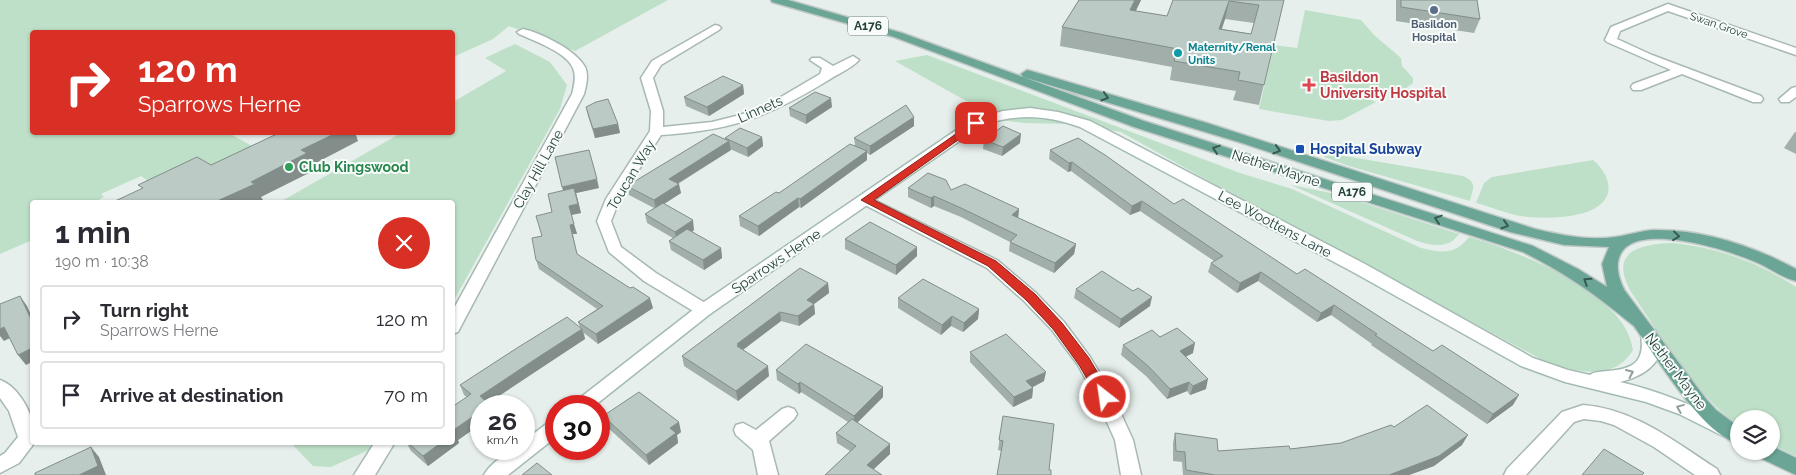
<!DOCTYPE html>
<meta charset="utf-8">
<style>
:root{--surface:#fff;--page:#f7f7f7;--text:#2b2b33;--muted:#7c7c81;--line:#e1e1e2}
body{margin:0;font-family:Raleway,sans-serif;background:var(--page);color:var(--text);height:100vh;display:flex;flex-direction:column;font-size:19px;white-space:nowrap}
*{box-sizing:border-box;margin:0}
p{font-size:16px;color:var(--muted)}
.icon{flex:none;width:28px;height:28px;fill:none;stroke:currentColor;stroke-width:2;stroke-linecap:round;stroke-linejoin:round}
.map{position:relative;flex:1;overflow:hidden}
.drawer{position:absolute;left:30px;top:200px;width:425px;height:245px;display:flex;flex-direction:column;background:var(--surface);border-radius:5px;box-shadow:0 1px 4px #0004}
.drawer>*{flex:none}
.banner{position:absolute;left:30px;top:30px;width:425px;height:105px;border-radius:5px;box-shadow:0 1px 4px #0004;background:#d93025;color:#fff;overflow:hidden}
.buttons{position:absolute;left:1730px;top:410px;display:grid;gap:10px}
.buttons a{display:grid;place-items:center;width:50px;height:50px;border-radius:50%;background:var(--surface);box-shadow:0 1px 4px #0004;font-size:25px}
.speed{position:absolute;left:470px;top:395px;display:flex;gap:10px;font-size:25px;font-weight:700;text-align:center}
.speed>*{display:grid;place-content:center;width:65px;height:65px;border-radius:50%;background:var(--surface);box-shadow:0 1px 4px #0004;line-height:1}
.speed small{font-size:12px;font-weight:400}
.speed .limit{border:8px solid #d22;background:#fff;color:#111}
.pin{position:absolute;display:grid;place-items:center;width:42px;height:42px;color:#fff;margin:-21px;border-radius:10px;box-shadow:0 2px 8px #0006}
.me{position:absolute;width:55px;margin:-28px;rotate:330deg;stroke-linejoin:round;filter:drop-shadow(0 0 4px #0008)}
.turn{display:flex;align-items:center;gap:18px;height:105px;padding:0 25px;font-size:22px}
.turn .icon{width:65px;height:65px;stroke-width:2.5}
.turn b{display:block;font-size:35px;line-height:42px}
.round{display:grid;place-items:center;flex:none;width:52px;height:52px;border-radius:26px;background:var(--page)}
.overview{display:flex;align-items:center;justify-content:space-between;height:85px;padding:0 25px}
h1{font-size:30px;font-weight:700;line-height:38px}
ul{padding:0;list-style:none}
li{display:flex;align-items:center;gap:15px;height:68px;margin:0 10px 8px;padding:0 15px;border:2px solid var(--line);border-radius:5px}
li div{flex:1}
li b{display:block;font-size:19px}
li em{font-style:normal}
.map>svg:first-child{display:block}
.green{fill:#bfe0c8}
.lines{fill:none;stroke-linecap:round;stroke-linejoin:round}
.street-casing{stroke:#a8b8b2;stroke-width:3}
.secondary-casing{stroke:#a4bbb3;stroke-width:3}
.primary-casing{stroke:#c2cac8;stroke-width:3}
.street{fill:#fff;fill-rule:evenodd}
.secondary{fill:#fff;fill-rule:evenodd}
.primary{fill:#6aa596;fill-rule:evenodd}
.wall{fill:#a1aea9;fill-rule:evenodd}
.shaded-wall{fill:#838d89}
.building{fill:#bbcac4;stroke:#838d89;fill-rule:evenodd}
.oneway{stroke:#365b51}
.oneway2{stroke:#92a09c}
.route{fill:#d93025;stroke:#8d1f18}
.service-dot{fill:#5c6f8a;stroke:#f7fbf9;stroke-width:2}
.culture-dot{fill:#0f9aa8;stroke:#f7fbf9;stroke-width:2}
.health-dot{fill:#e0444e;stroke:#f7fbf9;stroke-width:2}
.transit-dot{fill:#1a4fb4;stroke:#f7fbf9;stroke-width:2}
.leisure-dot{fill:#2e9e5b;stroke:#f7fbf9;stroke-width:2}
.labels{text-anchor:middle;stroke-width:4;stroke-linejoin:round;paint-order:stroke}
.far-service-label{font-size:11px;font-weight:bold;fill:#4e5e75;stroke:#f7fbf9}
.far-street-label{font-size:11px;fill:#24423a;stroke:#f7fbf9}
.far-culture-label{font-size:11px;font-weight:bold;fill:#0d838f;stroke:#f7fbf9;text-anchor:start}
.shield{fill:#f7fbf9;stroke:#637a73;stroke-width:1}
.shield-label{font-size:12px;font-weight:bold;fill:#24423a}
.health-label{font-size:14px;font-weight:bold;fill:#be3a42;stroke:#f7fbf9;text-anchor:start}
.street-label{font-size:14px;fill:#24423a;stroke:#f7fbf9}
.transit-label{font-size:14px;font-weight:bold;fill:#164399;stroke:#f7fbf9;text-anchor:start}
.leisure-label{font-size:14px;font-weight:bold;fill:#27864d;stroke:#f7fbf9;text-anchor:start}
</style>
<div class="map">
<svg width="1796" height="475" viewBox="0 0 1796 475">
<rect width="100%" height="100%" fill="#e6efeb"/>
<g class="green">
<polygon points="0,0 668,0 575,51 509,26 493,39 453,57 452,32 32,32 32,132 237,133 232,135 254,147 162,191 141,176 101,194 104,197 95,202 32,202 32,240 0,254"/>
<polygon points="1305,10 1361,20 1374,35 1401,58 1402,66 1413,78 1413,83 1398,94 1387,89 1369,99 1376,102 1342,120 1329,121 1259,109 1274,45 1297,48"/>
<polygon points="515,44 550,62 567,85 560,109 453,302 452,202 280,202 401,133 452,132 453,102 506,71 485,58"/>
<path d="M927,55L1240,173L1292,189L1421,248C1442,253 1455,255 1469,237C1517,251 1626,292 1633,350C1614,381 1581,372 1550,364L1207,180L1121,132L1070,124L1024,123L1000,120L895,61Z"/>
<path d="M1327,153L1463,176C1478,183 1473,188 1470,201L1349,166L1324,157Z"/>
<path d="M1593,160C1602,167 1611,181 1608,193C1600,221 1542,219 1520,216C1505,213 1491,207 1476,203L1484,183L1492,177Z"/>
<path d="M1291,185L1336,194L1459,234C1448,249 1433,246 1417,241Z"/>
<path d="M1672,243C1717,247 1758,262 1796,287V456L1771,444V419H1739V425C1696,397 1660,334 1631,292C1609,253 1637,244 1672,243Z"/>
<polygon points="291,443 374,443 369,450 331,467 313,466"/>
</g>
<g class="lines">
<g class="street-casing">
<g id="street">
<polygon points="1668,4 1796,48 1796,55 1668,11 1620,31 1617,39 1652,55 1761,96 1763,99 1761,102 1753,102 1682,74 1641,90 1633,90 1631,87 1633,84 1671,70 1607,42 1605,40 1611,27"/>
<path d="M715,25L719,26L721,28L719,30L661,65L653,78L663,111V127L712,122L740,115L769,104L820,74L822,68L810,60L812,58H820L833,66L853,56L859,60C851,69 837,74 827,81C766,118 732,130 661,135L620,199L611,221L621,247L656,273L710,306L712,310L710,314L704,316L698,314L644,281L609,252L597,221L606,199L650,131L651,111L641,78L652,61Z"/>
<path d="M523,29C541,33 576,50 585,67C589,75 586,86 584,94L460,328L458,332L452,334V312L572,94C574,86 576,78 574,71C570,53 534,41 519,34L517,32Z"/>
<polygon points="1796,87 1796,97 1789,102 1781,102 1779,99 1792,88"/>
<polygon points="866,196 997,260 1036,293 1064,322 1090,357 1111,392 1133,440 1141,475 1121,475 1115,440 1096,398 1078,365 1052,330 1024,301 987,268 861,203 859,200 861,197"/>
<path d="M0,380C15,385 30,407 32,423C33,429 32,436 32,442H35L19,463L0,473V456L5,453L18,437L9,411L0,398Z"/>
<path d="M1583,405C1635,409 1675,442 1717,469L1720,475H1695L1654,447L1614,425L1601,421L1584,419L1574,422L1526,475H1504L1507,469L1562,412Z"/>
<polygon points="788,407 794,409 797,414 794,419 769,441 778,475 758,475 753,450 736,435 734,430 736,425 743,423 756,430 782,409"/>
<polygon points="375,442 395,442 375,475 354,475"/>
</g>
</g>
<g class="secondary-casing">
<g id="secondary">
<path d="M1030,108L1058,112L1090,121L1365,264L1533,358L1568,370L1590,375C1595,371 1601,372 1608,371C1635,369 1645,361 1641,334L1643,330L1649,328L1655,330C1672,359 1645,376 1620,382C1659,391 1693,405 1728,423L1730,428L1728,433L1721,435L1679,414L1646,402L1565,382L1521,366L1353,272L1080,127C1046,115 1015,113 981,126L710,314L594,406H573L576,401L698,306L971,120L1003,111Z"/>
<path d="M556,420V437L508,475H484C490,463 511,449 524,449V441L549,422Z"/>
</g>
</g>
<g class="primary-casing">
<g id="primary">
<path d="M771,0H788L902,33L1144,121L1533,246L1578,269L1607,287L1602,264L1609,247L1564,245L1510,232L1242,143L1023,77L1021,74L1027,70L1031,71L1207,123L1535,229C1561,235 1588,241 1615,237C1628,235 1640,231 1653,230C1703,229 1753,246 1796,269V281C1783,278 1771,269 1758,263C1731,251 1650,225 1625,248C1613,260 1618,278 1625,291L1706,399L1716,410L1739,427V444C1700,432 1658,359 1634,326C1596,295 1567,274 1523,252L1134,127L894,37L772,2Z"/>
<polygon points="1771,446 1796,458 1796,475 1756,456 1754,451 1771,451"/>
</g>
</g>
<use href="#street" class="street"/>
<use href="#secondary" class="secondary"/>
<use href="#primary" class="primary"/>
</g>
<g class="wall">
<path d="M1079,0H1141L1136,11L1167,16L1173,0H1284L1259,105L1233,100L1236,91L1170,80L1172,67L1060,46L1062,27ZM1225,19L1254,23L1251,34L1222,29Z"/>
<polygon points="1396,0 1477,0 1480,19 1474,33 1396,21"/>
<polygon points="743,85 744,94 709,116 686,106 684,97"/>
<polygon points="586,107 618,124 620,133 595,138 588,116"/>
<polygon points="832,107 806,124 790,116 789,108"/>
<polygon points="914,117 914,126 870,155 867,153 867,160 801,208 799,207 759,236 740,226 739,216 779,193 855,145 854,138"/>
<polygon points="1795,132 1796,132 1796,154 1784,148"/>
<polygon points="762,137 763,146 748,157 730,149 731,150 678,184 681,193 664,204 694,230 692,232 721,248 722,258 704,270 671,250 669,241 673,238 647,223 645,214 654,208 629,195 627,186 725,139 725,138"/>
<polygon points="984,140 1020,143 1002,156 983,149"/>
<polygon points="1050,150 1174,204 1297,274 1513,405 1487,424 1371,345 1372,344 1331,315 1317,322 1258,281 1237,293 1208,272 1211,263 1214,261 1140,211 1130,215 1071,171 1068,172 1049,159"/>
<polygon points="599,188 576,193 581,213 571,215 577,234 573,234 577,254 653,308 598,344 584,333 585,339 481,406 481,424 458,440 459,443 428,466 411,451 406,442 452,442 467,397 464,395 460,385 580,327 578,322 597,309 539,269 536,260 542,236 552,212 548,194"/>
<polygon points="908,188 951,190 1019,209 1018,218 1076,244 1074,254 1054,273 1009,251 1010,242 961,217 934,206 931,208 908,197"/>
<polygon points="845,239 917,247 917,256 896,275 845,249"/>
<polygon points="828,283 829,293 814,304 815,314 799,326 781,321 743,350 769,376 738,401 684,366 682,356"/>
<polygon points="1076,289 1150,306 1119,328 1074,298"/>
<polygon points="898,298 979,309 978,319 963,332 951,326 941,335 898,308"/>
<polygon points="1160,337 1193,353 1186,356 1206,389 1190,395 1187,391 1167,399 1146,376 1121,355 1123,345"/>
<polygon points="970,352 1044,381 1033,387 1032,398 1013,407 970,362"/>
<polygon points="776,370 883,397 857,423 890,444 890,454 874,469 825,475 850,451 837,443 836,433 848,422 801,392 799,394 777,380"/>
<polygon points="603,416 681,432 677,435 678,443 649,465 606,426"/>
<polygon points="1003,416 1049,470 1002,451 998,450"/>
<polygon points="1394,427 1462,445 1434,466 1409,475 1183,475 1182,462 1173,461 1173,443 1175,433 1218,451 1290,449 1341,443"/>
</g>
<g class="shaded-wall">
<polygon points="1135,0 1141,0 1127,28 1130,10"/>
<polygon points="1229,1 1225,19 1215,48 1219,29"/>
<polygon points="743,85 744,94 709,116 707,107"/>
<polygon points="831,98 832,107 806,124 806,115"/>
<polygon points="914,117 914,126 870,155 870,146"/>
<polygon points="618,124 620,133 595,138 593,129"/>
<polygon points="338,132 355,132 358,141 312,165 315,170 261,197 263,200 259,202 215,202 301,150"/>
<polygon points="1021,134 1020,143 1002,156 1003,147"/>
<polygon points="762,137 763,146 748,157 747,148"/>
<polygon points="729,141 731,150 670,188 669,179"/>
<polygon points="867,151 867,160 801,208 800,199"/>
<polygon points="1072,162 1071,171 1068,172 1069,163"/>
<polygon points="597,179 599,188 576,193 581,213 571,215 562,187"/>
<polygon points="679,184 681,193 656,209 654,200"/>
<polygon points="934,196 934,206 931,208 931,198"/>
<polygon points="798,198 799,207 759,236 758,226"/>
<polygon points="1142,201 1140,211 1130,215 1132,206"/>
<polygon points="1019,209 1018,219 1012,215"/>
<polygon points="693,220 694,230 677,241 675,232"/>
<polygon points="574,224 577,234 573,234 570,225"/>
<polygon points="1076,244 1074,254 1054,273 1055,263"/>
<polygon points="917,247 917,256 896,275 896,265"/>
<polygon points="721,248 722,258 704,270 703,260"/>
<polygon points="1261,272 1258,281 1237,293 1240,283"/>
<polygon points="828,283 829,293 814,304 815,314 799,326 798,316 807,300"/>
<polygon points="20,296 27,306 32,317 32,321"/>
<polygon points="1152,297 1150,306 1119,328 1121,319"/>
<polygon points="650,298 653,308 598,344 596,334"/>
<polygon points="1334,305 1331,315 1317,322 1321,313"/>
<polygon points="979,309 978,319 963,332 964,323"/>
<polygon points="780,312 781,321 740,352 739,356 737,344"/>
<polygon points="952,316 951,326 941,335 942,325"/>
<polygon points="4,327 12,337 4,341 0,336 0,329"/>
<polygon points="582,329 585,339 484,406 480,396 537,358"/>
<polygon points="1195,343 1193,353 1178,361 1180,351"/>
<polygon points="32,348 32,362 26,365 18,355"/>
<polygon points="768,366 769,376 738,401 736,391"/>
<polygon points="1046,372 1044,381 1025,391 1026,381"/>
<polygon points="1208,379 1206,389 1190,395 1193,386"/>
<polygon points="800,382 801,392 799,394 798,384"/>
<polygon points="1189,382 1187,391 1167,399 1170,389"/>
<polygon points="883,387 883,397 854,426 854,416"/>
<polygon points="1033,388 1032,398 1013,407 1014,397"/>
<polygon points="1519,395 1513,405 1487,424 1493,414"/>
<polygon points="481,411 481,424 458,440 459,443 428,466 423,456 442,442 452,442 452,431"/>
<polygon points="679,422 681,432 677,435 678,443 649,465 646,455 670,428"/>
<polygon points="1468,435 1462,445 1434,466 1409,475 1389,475"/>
<polygon points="890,444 890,454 867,475 867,465"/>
<polygon points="91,447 99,457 106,475 79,475"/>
</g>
<g class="building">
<path d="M1079,0H1135L1130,10L1167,16L1173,0H1284L1264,85L1238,80L1240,72L1174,61L1178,49L1062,27ZM1229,1L1259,5L1251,34L1219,29Z"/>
<polygon points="1401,0 1477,0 1480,19 1401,7"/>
<polygon points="723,76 743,85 707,107 684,97"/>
<polygon points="815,92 831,98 806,115 789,108"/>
<polygon points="608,99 618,124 593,129 586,107 596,102"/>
<polygon points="906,105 914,117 870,146 854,138"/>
<polygon points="1003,126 1021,134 1003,147 984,140"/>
<polygon points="740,128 762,137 747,148 725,138"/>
<polygon points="281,132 338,132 301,150 307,153 251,182 255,184 215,202 113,202 143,188 138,185 197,157 211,165"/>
<polygon points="713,134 729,141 669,179 679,184 654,200 627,186"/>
<polygon points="1078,138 1105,155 1174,204 1183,199 1297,274 1305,269 1433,351 1442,345 1519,395 1493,414 1375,335 1377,334 1334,305 1321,313 1261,272 1240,283 1211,263 1223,256 1142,201 1132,206 1072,162 1069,163 1050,150"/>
<polygon points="850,144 867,151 800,199 798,198 758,226 739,216 776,192 779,193"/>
<polygon points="589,150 597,179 562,187 555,157"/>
<polygon points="928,173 946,180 951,190 965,184 1019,209 1012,215 1076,244 1055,263 1010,242 1017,235 961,208 934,196 931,198 908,188"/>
<polygon points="574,188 578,204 569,206 574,224 570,225 577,254 630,288 633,287 650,298 596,334 578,322 603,306 536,260 532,238 542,236 536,216 552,212 548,194"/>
<polygon points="663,203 693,220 675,232 645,214"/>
<polygon points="870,222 917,247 896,265 845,239"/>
<polygon points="687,229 721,248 703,260 669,241"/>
<polygon points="800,268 828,283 807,300 814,304 798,316 780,312 737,344 739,345 737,346 768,366 736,391 682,356"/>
<polygon points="1102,271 1133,291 1138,288 1152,297 1121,319 1076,289"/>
<polygon points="923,279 979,309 964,323 952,316 942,325 898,298"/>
<polygon points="20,296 32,321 32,348 18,355 4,327 0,329 0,304"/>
<polygon points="567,317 582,329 537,358 480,396 490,405 488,406 481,406 481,411 452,431 452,407 471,394 460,385 517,348"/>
<polygon points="1177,328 1195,343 1180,351 1208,379 1193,386 1189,382 1170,389 1148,366 1123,345 1152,330 1160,337"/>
<polygon points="1006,334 1046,372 1026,381 1033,388 1014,397 970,352"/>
<polygon points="806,344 883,387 854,416 800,382 798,384 776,370"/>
<polygon points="639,392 679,422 670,428 676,433 646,455 603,416"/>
<polygon points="1427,405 1468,435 1439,456 1389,475 1215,475 1186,470 1185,452 1176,451 1175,433 1217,439 1218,451 1289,446 1290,449 1341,443 1391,425 1394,427"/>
<polygon points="1003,416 1054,424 1049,470 1051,470 1051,475 997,475 1003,441 999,440"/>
<polygon points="852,419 890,444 867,465 882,475 825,475 856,446 836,433"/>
<polygon points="407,442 442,442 423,456"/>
<polygon points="91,447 98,466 79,475 35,475 35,473"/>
<polygon points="1604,449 1644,473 1642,475 1582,475"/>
<polygon points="537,463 552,475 522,475"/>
</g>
<defs><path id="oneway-chevron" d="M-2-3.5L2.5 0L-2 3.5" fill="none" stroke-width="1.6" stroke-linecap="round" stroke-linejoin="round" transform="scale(1.25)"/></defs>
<g class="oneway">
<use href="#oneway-chevron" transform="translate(1105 97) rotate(17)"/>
<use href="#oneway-chevron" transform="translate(1216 149) rotate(-162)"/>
<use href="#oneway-chevron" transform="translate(1277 150) rotate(17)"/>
<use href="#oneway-chevron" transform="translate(1438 219) rotate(-162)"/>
<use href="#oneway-chevron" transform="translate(1505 225) rotate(17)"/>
<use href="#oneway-chevron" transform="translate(1676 236) rotate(6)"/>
<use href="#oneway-chevron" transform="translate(1587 281) rotate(-147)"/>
</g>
<g class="oneway2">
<use href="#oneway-chevron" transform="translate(1630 373) rotate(-24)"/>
<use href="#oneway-chevron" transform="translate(1680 408) rotate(-158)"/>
</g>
<polygon class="route" points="976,120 979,121 979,125 874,200 996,261 1035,294 1062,323 1089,358 1112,397 1110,401 1105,402 1100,401 1079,365 1053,329 1026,300 988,266 861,200"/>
<circle class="service-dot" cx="1434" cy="10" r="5"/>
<circle class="culture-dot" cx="1178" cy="53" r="5"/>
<path class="health-dot" d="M1306.5 77.5h5v5h5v5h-5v5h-5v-5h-5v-5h5z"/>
<rect class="transit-dot" x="1295" y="144" width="10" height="10" rx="2.5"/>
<circle class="leisure-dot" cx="289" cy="167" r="5"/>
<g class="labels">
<g class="far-service-label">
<text x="1434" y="28">Basildon<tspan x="1434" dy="13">Hospital</tspan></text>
</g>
<g class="far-street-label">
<text transform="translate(1719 25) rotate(19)" y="4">Swan Grove</text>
</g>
<g class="far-culture-label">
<text x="1188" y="51">Maternity/Renal<tspan x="1188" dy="13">Units</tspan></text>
</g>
<g class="shield">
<rect x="848" y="16.5" width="40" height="19" rx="4"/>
<rect x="1332" y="182.5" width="40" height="19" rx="4"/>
</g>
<g class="shield-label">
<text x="868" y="30">A176</text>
<text x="1352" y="196">A176</text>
</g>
<g class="health-label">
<text x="1320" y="82">Basildon<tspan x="1320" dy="16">University Hospital</tspan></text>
</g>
<g class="street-label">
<text transform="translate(760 109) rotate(-24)" y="5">Linnets</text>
<text transform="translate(1276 168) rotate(18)" y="5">Nether Mayne</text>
<text transform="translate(538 169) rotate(-61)" y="5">Clay Hill Lane</text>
<text transform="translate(631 175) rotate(-59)" y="5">Toucan Way</text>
<text transform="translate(1275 224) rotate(28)" y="5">Lee Woottens Lane</text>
<text transform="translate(776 261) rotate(-34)" y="5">Sparrows Herne</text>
<text transform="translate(1676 371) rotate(53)" y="5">Nether Mayne</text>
</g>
<g class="transit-label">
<text x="1310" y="154">Hospital Subway</text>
</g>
<g class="leisure-label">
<text x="299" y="172">Club Kingswood</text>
</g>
</g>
</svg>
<div class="buttons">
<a><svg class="icon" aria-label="layers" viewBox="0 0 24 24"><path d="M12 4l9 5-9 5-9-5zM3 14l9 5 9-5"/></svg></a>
</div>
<div class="speed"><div>26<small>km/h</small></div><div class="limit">30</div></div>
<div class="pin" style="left:976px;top:123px;background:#d93025"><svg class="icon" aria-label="arrive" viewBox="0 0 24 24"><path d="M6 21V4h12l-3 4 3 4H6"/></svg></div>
<svg class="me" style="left:1105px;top:397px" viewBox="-20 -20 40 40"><circle r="17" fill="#d93025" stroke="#fff" stroke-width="3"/><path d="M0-11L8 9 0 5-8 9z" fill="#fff"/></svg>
<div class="banner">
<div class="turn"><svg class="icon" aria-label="right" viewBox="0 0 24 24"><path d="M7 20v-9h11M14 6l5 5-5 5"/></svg><div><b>120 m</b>Sparrows Herne</div></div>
</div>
<section class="drawer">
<div class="overview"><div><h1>1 min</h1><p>190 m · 10:38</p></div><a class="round" style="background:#d93025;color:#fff"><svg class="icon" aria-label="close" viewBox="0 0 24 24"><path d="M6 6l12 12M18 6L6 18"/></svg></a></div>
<ul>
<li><svg class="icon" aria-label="right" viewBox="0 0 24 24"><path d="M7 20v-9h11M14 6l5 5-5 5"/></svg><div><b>Turn right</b><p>Sparrows Herne</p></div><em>120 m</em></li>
<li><svg class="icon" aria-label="arrive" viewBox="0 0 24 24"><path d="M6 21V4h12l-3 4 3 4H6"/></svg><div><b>Arrive at destination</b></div><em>70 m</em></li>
</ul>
</section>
</div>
